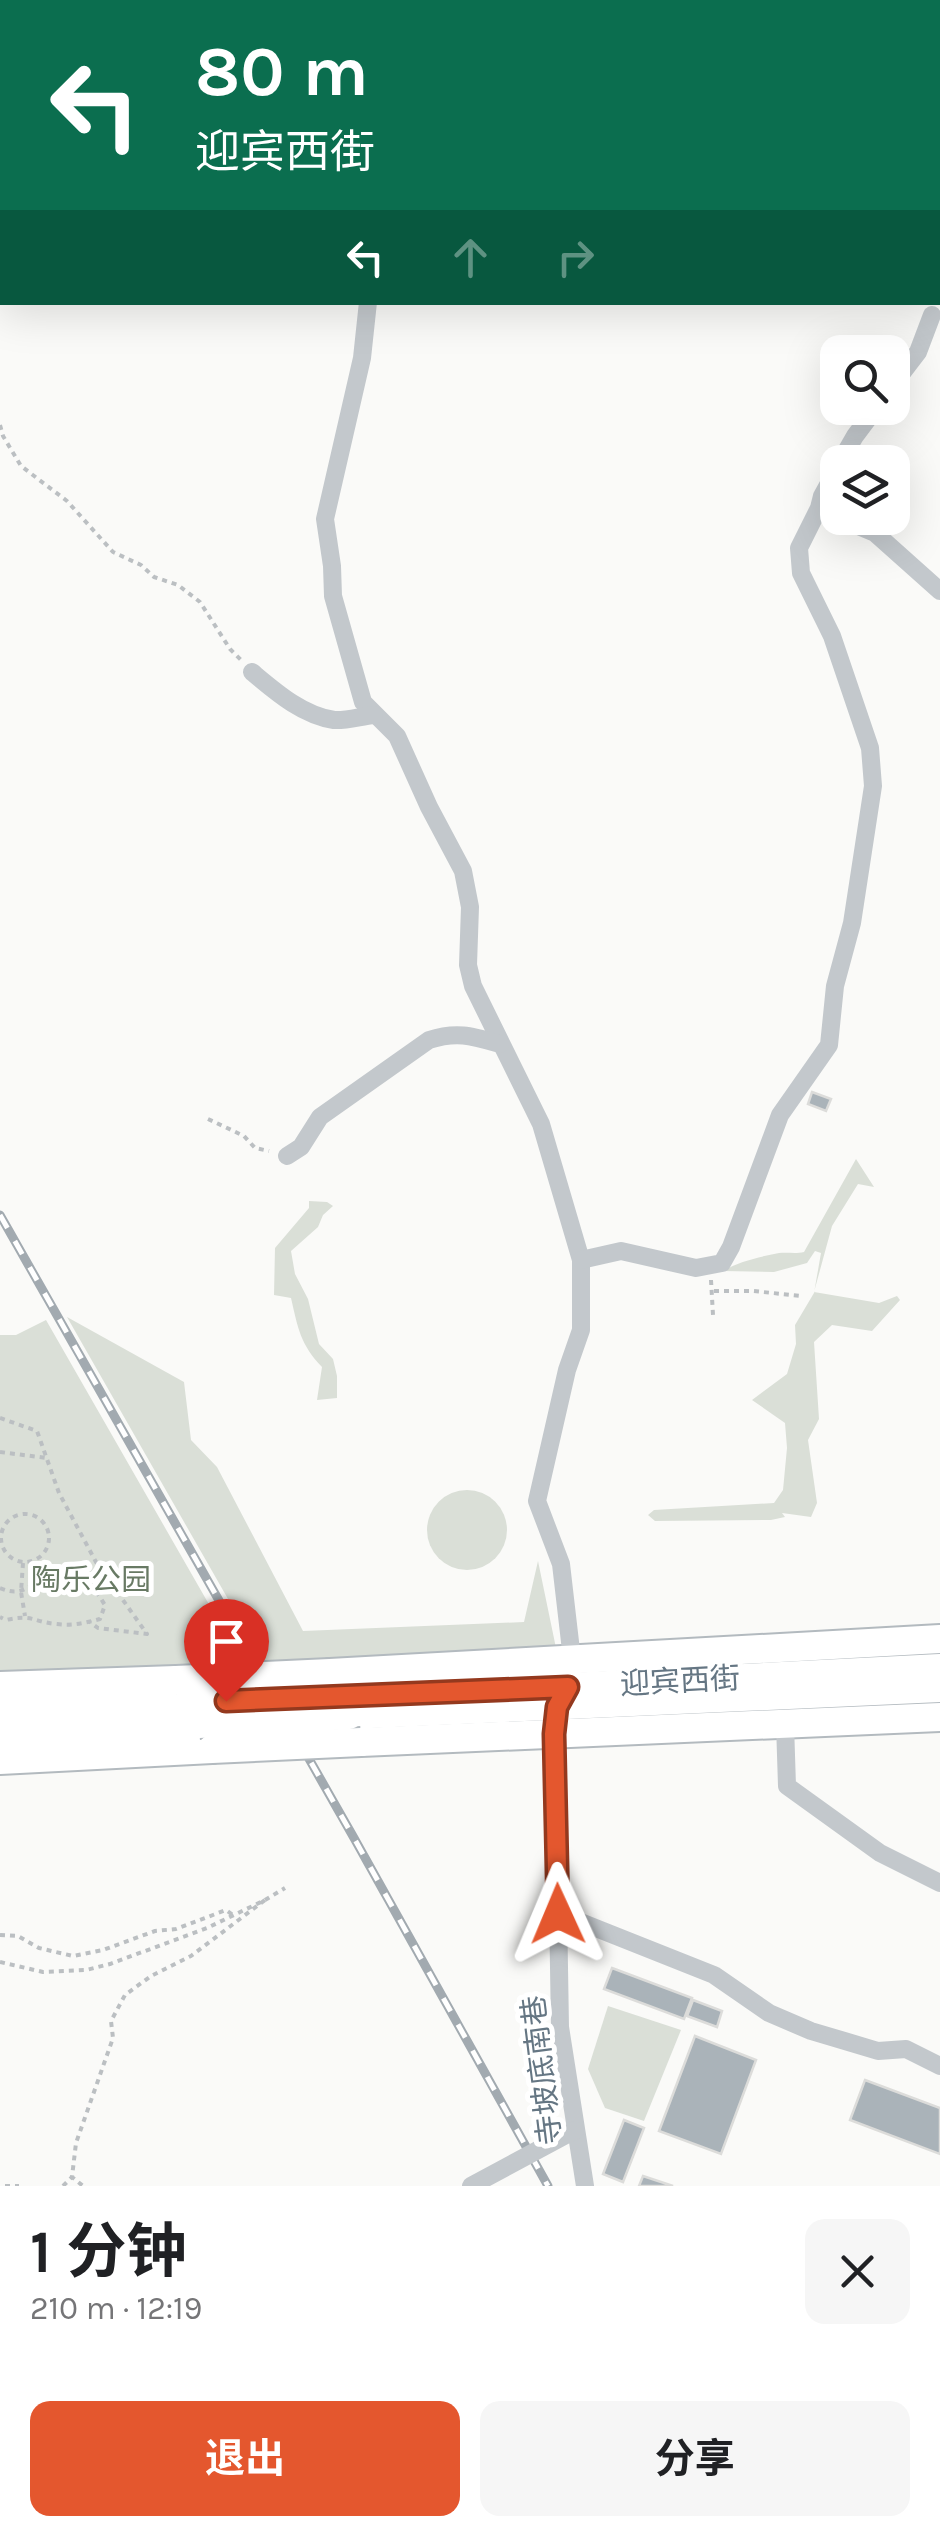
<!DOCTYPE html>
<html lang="zh">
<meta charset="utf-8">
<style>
:root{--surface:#fff;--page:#f6f6f6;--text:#202124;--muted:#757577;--accent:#e4572e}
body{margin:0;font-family:Karla,"Noto Sans SC",sans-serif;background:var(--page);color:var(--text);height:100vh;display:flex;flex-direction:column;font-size:38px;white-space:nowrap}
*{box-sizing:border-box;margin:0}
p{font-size:32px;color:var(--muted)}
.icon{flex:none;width:55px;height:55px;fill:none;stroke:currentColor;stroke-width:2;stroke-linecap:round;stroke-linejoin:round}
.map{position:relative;height:2186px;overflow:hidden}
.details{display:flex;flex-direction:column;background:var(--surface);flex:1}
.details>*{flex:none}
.banner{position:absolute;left:0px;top:0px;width:940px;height:305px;box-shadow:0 10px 40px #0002;background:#0b6e4f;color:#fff;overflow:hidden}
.fabs{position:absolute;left:820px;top:335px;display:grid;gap:20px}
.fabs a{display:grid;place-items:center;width:90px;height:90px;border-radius:20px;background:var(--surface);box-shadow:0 10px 40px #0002;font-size:50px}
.pin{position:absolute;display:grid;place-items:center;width:85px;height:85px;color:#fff;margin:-102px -42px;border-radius:50% 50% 50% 0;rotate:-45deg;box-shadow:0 0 10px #0007}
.pin .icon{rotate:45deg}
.me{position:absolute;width:110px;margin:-55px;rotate:359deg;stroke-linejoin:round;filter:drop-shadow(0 0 8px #0008)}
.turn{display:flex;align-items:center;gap:35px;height:210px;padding:0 30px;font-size:45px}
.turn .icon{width:130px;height:130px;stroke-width:2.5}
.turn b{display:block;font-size:70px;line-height:85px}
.lanes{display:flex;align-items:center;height:95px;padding:0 30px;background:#0003;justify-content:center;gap:50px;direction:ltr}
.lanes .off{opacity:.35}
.round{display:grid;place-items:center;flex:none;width:105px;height:105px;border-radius:20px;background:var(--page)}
.head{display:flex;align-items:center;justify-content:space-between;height:170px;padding:0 30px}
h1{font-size:60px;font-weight:700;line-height:75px}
.action{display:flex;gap:20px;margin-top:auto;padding:20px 30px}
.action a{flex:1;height:115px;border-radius:20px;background:var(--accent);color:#fff;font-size:40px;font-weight:700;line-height:115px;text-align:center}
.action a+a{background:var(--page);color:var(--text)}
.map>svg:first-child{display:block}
.green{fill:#dadfd7}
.building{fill:#aab3b9;stroke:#dcdcda;stroke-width:2.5}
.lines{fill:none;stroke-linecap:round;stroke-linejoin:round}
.secondary-casing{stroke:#b3babf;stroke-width:32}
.path{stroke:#bbbfc2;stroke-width:4;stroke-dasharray:5 5;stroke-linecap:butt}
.street{stroke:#c3c8cc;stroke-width:18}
.secondary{stroke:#fff;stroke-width:28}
.rail-casing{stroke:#a2aab0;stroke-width:9}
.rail{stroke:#fff;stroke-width:5;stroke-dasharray:15;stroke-linecap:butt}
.secondary-bridge-casing{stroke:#b3babf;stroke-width:32;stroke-linecap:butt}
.street-bridge{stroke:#c3c8cc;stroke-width:18}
.secondary-bridge{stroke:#fff;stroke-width:28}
.route-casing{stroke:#94391e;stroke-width:25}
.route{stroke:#e4572e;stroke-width:18}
.labels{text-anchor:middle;stroke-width:10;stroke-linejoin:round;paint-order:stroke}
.park-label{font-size:30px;fill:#687a64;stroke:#fff}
.street-label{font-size:30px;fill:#657683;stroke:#fff}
</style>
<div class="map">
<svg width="940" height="2186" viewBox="0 0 940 2186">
<rect width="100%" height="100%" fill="#fafaf8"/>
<g class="green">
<path d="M856,1159L874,1187L858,1184L832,1226L814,1292L879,1303L897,1296L900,1300L872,1331L832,1325L814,1342L819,1419L808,1440L817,1503L811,1517L782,1513L785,1517L771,1520L655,1521L648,1515L654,1510L774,1503L783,1490L787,1448L785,1423L752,1400L787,1374L796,1344L795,1325L814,1293L821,1253L815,1251L807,1263L774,1272L723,1271C740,1261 759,1257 779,1253C788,1252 795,1254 804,1252Z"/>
<path d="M309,1201L327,1202L333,1206L323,1215L318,1227L291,1251L295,1274L308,1299L319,1344L333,1359L337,1376V1398L317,1400L322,1367C300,1344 298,1328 291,1298L274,1295L275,1248L309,1208Z"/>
<polygon points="67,1317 184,1382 191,1440 217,1467 303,1631 524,1622 538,1561 556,1648 264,1662"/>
<polygon points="46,1320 246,1669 0,1676 0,1335 16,1335"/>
<circle cx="467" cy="1530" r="40"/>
<polygon points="608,2006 681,2030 644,2121 605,2108 588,2069"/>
</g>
<g class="building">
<polygon points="812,1092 831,1099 826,1111 808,1104"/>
<polygon points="612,1968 692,1998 684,2019 604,1989"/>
<polygon points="693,2000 722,2011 717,2027 687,2016"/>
<polygon points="695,2036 756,2060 721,2154 659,2131"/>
<polygon points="865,2080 940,2108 940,2154 850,2120"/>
<polygon points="624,2120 644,2128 623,2182 603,2174"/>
<polygon points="643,2176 673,2186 639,2186"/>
</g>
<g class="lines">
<g class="secondary-casing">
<g id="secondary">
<polyline points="330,1673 940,1639"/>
<polyline points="0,1686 176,1680"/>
<polyline points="341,1695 569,1687 940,1668"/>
<polyline points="0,1712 187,1703"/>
<polyline points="349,1715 940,1688"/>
<polyline points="0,1733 199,1724"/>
<polyline points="361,1742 940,1717"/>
<polyline points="0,1760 212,1749"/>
</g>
</g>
<g class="path">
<polyline points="938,139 940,139"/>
<polyline points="938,156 940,158"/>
<polyline points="0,240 2,233"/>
<polyline points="0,425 3,436 21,466 67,501 113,552 141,565 154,577 178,585 200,602 230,649 242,661"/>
<polyline points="208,1119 244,1136 255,1148 269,1151"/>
<polyline points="711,1280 713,1315"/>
<polyline points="714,1291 753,1291 802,1296"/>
<polyline points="0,1418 37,1431 59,1493 96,1562 147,1634 98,1628 90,1622"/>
<polyline points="0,1452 47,1458"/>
<circle cx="25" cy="1538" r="24"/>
<polyline points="23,1563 21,1592 25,1616"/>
<path d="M0,1588C23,1598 27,1584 47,1580C57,1578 85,1586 95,1592C99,1594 102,1601 105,1605L100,1619C85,1623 72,1626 57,1624C33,1622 33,1614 6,1620L0,1617"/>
<polyline points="265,1900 285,1888"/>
<polyline points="0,1935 18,1936 39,1948 73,1956 103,1950 155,1931 176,1929 226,1910 233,1915"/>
<polyline points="0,1962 43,1972 86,1970 110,1964 207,1928 265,1900 191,1956 151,1976 125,1995 111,2021 113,2038 76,2143 72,2177 83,2186"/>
<polyline points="5,2186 19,2186"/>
<polyline points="63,2186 72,2177"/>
</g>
<g class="street">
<polyline points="394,2 394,0"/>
<polyline points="368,302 362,358 325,519 332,566 333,596 363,702 397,736 429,807 463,871 470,907 468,965 473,986 541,1124 581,1260 581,1330 567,1370 537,1501 561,1564 572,1659 571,1670"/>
<polyline points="892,386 918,352 932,315"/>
<polyline points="840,462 855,436 876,408"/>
<polyline points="839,518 875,533 940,591"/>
<path d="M252,672C276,692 302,715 334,720C346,721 362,716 374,715"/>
<path d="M287,1156L301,1147L320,1117L429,1040C457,1031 472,1036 500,1044"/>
<polyline points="581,1260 621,1251 696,1268 722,1263 731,1247 780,1115 829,1045 835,986 852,923 873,786 870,748 832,636 801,573 799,548 819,508 822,496 838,467"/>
<polyline points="785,1724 787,1786 880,1853 940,1883"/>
<polyline points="555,1727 560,2027 585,2186"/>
<polyline points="558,1913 714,1975 769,2013 811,2031 878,2051 906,2049 940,2066"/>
</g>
<use href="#secondary" class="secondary"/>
<g class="rail-casing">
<polyline id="rail" points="0,1215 354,1838 548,2186"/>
</g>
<use href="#rail" class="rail"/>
<g class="secondary-bridge-casing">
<g id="secondary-bridge">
<polyline points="176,1680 330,1673"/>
<polyline points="187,1703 341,1695"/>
<polyline points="199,1724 349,1715"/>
<polyline points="212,1749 361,1742"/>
</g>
</g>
<polyline class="street-bridge" points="471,2186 575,2130"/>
<use href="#secondary-bridge" class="secondary-bridge"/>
</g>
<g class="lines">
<g class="route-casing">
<polyline id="route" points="226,1701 568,1687 557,1707 554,1734 558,1914"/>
</g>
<use href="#route" class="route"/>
</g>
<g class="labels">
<g class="park-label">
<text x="91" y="1590">陶乐公园</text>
</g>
<g class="street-label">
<text transform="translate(680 1681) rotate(-3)" y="10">迎宾西街</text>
<text transform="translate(542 2070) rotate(-97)" y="10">寺坡底南巷</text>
</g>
</g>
</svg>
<div class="fabs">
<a><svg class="icon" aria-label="search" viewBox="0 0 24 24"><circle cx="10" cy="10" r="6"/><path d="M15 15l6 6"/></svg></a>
<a><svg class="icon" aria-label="layers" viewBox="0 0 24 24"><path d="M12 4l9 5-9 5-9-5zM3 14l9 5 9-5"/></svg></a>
</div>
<div class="pin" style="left:226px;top:1701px;background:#d93025"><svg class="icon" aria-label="arrive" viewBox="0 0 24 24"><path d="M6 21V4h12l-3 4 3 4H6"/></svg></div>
<svg class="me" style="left:558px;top:1914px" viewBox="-20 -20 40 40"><path d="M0-17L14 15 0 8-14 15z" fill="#e4572e" stroke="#fff" stroke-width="4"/></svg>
<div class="banner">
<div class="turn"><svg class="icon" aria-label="left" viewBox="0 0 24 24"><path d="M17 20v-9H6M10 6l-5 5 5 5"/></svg><div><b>80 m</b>迎宾西街</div></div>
<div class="lanes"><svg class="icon" aria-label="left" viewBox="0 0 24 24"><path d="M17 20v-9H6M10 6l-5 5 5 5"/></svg><svg class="icon off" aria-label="ahead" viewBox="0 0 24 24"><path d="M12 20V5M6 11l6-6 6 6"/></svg><svg class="icon off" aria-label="right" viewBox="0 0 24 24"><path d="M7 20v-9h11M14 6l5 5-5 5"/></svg></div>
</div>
</div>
<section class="details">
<div class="head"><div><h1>1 分钟</h1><p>210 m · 12:19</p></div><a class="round"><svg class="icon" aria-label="close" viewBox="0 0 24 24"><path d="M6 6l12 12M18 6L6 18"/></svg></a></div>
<div class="action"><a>退出</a><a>分享</a></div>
</section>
